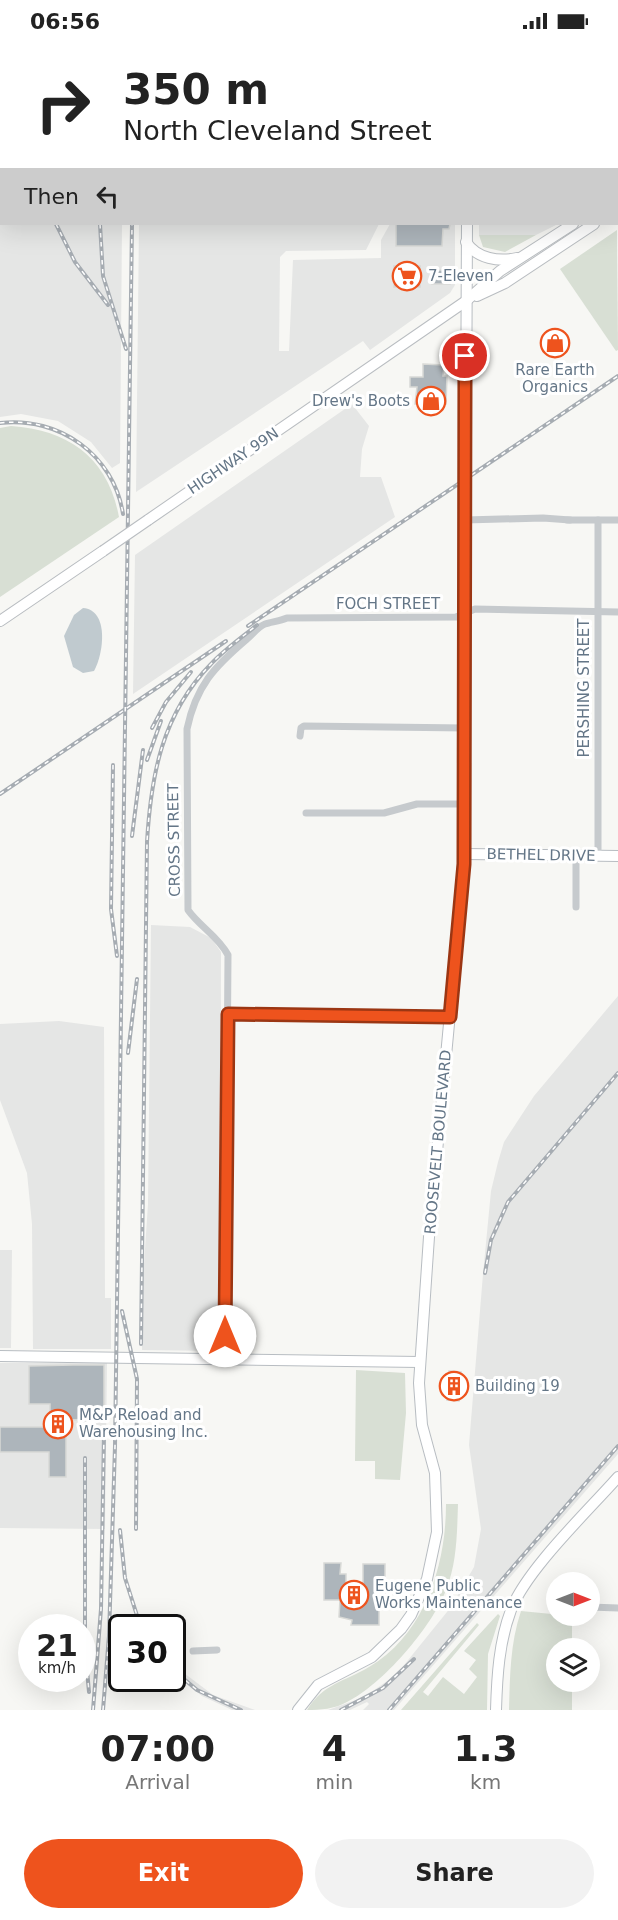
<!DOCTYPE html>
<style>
:root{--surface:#fff;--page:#f2f2f2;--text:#222;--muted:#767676;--accent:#ee531d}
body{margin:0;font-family:"DejaVu Sans",sans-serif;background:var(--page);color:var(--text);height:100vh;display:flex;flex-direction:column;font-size:22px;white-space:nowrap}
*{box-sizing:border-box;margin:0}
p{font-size:20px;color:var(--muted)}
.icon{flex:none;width:33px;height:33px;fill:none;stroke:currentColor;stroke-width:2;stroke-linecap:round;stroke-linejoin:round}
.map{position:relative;height:1668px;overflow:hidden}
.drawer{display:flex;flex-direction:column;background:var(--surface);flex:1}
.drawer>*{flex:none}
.guide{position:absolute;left:0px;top:0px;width:618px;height:183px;box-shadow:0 6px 24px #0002;background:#fff;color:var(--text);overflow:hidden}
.needle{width:39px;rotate:90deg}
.fabs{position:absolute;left:546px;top:1530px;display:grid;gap:12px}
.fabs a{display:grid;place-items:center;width:54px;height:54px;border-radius:50%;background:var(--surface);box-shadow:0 6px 24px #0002;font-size:30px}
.speed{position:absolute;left:18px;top:1572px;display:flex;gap:12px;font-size:30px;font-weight:700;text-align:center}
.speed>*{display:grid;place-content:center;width:78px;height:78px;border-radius:50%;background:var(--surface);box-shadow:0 6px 24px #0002;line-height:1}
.speed small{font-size:15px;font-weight:400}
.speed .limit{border:3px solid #111;border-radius:9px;background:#fff;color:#111}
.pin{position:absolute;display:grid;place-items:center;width:51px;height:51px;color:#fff;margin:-26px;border:3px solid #fff;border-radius:50%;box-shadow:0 2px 6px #0007}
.me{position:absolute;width:66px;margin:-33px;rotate:0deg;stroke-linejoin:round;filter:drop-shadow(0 0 4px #0008)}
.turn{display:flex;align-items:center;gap:21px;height:126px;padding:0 24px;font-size:27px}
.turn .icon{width:78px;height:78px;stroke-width:2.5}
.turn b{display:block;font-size:42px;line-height:51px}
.then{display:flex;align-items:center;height:57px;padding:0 24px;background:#0003;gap:12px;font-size:22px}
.eta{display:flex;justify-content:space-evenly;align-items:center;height:102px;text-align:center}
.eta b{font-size:36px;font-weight:800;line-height:42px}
.action{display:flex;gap:12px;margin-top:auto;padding:12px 24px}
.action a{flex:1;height:69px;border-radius:36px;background:var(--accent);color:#fff;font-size:24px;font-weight:800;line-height:69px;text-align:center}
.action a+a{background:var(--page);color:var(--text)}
.status{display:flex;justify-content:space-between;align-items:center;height:42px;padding:0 30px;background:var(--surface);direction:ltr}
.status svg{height:16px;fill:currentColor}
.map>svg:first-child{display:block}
.built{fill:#e5e6e5}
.green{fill:#d8dfd4}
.water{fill:#c0cacf}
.building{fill:#adb5bb;stroke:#d8d9d6;stroke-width:1.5}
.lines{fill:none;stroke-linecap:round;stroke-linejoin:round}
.secondary-casing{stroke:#b8bdc2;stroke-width:12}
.primary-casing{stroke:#b9bdc1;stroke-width:12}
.street{stroke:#c6cacd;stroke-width:7}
.secondary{stroke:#fff;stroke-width:10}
.primary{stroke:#fff;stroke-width:10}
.rail-casing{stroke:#a6acb2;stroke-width:4}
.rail{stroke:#fff;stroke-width:1.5;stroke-dasharray:4.5;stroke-linecap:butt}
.primary-bridge-casing{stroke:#b9bdc1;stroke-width:12;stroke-linecap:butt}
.primary-bridge{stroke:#fff;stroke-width:10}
.route-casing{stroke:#9b3613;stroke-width:15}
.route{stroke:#ee531d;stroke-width:10}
.labels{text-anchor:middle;stroke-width:6;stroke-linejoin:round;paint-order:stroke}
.poi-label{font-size:15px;fill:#647687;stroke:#fff;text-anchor:start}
.street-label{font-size:15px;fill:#647687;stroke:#fff}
</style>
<div class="status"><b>06:56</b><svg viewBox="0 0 49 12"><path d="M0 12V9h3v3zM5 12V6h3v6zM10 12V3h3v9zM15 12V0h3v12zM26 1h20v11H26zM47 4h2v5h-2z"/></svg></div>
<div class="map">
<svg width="618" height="1668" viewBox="0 0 618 1668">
<rect width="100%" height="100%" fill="#f7f7f4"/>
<g class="built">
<polygon points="145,0 456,0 456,2"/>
<polygon points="0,21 2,182 122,182 120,421 112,426 91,400 58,379 21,372 0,375"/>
<polygon points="139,182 379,182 366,208 286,209 280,215 279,309 289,309 293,218 381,216 381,198 390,182 455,182 455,243 450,251 370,308 363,299 136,450"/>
<polygon points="479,182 558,182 536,193 479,193"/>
<polygon points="352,362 369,384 362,407 360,435 381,435 395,475 133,652 135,513"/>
<polygon points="151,883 190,885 211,896 221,910 220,1309 142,1308 142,1252 148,1162"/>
<polygon points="618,954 618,1412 394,1668 363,1668 369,1662 367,1660 350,1668 328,1668 364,1655 396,1633 451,1565 474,1525 481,1487 469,1403 483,1232 491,1149 498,1120 504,1100 534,1054"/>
<polygon points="59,979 104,985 105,1256 111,1256 111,1307 33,1307 32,1182 27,1131 0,1058 0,982"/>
<polygon points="0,1208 12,1208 11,1306 0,1306"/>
<polygon points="0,1321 107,1321 105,1487 0,1486"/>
<polygon points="172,1622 213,1653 255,1668 232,1668 202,1654 173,1631"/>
</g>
<g class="green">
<polygon points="617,188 618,308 616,309 560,227"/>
<polygon points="479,193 536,193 505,210 483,205"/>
<path d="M11,384C69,388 108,416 119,475L0,555V386Z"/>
<polygon points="356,1328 405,1331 406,1371 400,1438 375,1437 375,1419 355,1419"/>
<path d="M446,1462H458C457,1491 457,1521 446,1548C432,1585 382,1643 347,1660C335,1667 320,1668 307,1668C324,1641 344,1640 369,1625C425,1592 446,1523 446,1462Z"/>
<path d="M521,1569L572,1574V1606H556V1640H572V1668H509C510,1634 510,1602 521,1569Z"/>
<polygon points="498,1572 500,1574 488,1612 487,1668 401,1668 477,1581 479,1583 423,1650 428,1654 443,1635 464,1652 477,1635 469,1627 476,1618 464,1609"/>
</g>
<path class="water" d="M83,566C109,568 104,611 94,629L83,631L73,625L64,594L74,573Z"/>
<g class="building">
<polygon points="396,182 450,182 449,187 443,187 442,204 396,204"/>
<rect x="394" y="224" width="26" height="21"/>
<rect x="432" y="228" width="18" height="14"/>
<polygon points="423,322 444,323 443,334 447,334 446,362 415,362 417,345 410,345 410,335 423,335"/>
<polygon points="73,1323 104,1323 104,1377 66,1378 66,1435 49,1435 49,1410 0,1410 0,1385 50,1385 50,1362 29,1362 29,1324"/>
<polygon points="449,1329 461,1330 459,1359 447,1358"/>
<polygon points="324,1521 341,1521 340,1532 346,1532 346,1544 363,1544 363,1522 385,1522 385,1558 379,1558 379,1583 351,1583 352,1578 339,1575 340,1558 324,1558"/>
</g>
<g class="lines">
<g class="secondary-casing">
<g id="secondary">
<polyline points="467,2 467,0"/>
<polyline points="0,12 2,13"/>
<polyline points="464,812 618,814"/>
<polyline points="0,1314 420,1320"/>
<polyline points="298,1668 318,1643 372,1615 401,1587 411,1573 427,1537 437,1490 435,1431 422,1383 419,1341 429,1195 464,822 467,182"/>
<path d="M496,1668C497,1634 499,1600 511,1568C526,1528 588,1469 618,1435"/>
</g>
</g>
<g class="primary-casing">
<g id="primary">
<polyline points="616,152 618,151"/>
<polyline points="616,166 618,165"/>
<path d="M466,200C477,217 499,220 517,216"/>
<polyline points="477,254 505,241 594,182"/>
<polyline points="148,478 466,259 500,229 573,182"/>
<polyline points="0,579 103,509"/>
</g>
</g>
<g class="street">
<polyline points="592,2 592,0"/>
<polyline points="616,46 618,46"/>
<polyline points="465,478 543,476 570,478"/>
<polyline points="567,478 618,478"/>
<polyline points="598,478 598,814"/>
<polyline points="300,694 301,686 304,684 465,686"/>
<polyline points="306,771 384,771 417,762 464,762"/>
<polyline points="576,814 576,865"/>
<polyline points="228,972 450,975"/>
<path d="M225,1317L228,913C218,894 200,885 188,868L187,687C196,644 214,625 247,597C252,593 259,584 265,582C271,580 280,579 287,576L456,575L475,567L618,570"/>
<polyline points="590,1565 618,1566"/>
<polyline points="193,1609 217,1608"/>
</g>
<use href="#secondary" class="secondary"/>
<use href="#primary" class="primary"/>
<g class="rail-casing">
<g id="rail">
<polyline points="134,2 134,0"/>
<polyline points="0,93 2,95"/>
<polyline points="56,182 75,220 108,263"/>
<polyline points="100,182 103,234 126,307"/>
<path d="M0,381C59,374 114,413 123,472"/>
<polyline points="248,584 618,334"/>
<polyline points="152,686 166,660 191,630"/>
<polyline points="147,718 161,679"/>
<polyline points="113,723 111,867 117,914"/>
<polyline points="0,752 226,599"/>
<polyline points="132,794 143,708"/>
<polyline points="128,1011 137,937"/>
<polyline points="485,1231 491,1198 508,1160 618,1031"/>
<polyline points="122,1269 137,1337 136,1487"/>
<path d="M141,1302L147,800C151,733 162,672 211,622C224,608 241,596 257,583"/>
<polyline points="85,1416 85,1606 89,1650"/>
<polyline points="120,1488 125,1536 141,1586"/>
<polyline points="172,1627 197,1648 241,1668"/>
<polyline points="93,1668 101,1567 104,1391"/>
<polyline points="103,1668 109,1594 115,1404 132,182"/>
<polyline points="341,1668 383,1646 414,1617"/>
<polyline points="389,1668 618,1404"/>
</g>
</g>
<use href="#rail" class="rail"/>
<g class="primary-bridge-casing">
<polyline id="primary-bridge" points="103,509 148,478"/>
</g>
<use href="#primary-bridge" class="primary-bridge"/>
</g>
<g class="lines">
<g class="route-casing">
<polyline id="route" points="225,1294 228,972 450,975 464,822 465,314"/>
</g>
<use href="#route" class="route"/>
</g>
<defs>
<g id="supermarket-ring" transform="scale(1.5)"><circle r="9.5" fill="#fff" stroke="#ee531d" stroke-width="1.5"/><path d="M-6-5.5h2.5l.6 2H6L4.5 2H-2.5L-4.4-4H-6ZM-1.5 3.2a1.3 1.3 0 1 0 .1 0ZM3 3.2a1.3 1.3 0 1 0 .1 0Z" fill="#ee531d"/></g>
<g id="shop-ring" transform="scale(1.5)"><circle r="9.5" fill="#fff" stroke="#ee531d" stroke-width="1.5"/><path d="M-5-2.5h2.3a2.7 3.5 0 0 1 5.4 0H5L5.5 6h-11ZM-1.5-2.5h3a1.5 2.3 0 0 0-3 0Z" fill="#ee531d"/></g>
<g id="building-ring" transform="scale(1.5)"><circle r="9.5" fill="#fff" stroke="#ee531d" stroke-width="1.5"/><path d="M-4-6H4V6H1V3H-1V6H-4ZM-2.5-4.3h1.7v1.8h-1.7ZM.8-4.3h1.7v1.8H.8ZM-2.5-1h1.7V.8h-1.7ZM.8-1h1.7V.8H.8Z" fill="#ee531d"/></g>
</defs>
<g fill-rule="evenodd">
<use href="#supermarket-ring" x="407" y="234"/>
<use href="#shop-ring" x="555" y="301"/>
<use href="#shop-ring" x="431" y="359"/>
<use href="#building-ring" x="454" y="1344"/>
<use href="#building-ring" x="58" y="1382"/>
<use href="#building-ring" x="354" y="1553"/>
</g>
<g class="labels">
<g class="poi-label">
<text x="428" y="239">7-Eleven</text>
<text x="555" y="333" text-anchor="middle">Rare Earth<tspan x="555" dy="17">Organics</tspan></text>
<text x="410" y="364" text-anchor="end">Drew's Boots</text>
<text x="475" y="1349">Building 19</text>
<text x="79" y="1378">M&amp;P Reload and<tspan x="79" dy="17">Warehousing Inc.</tspan></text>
<text x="375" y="1549">Eugene Public<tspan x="375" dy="17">Works Maintenance</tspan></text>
</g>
<g class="street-label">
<text transform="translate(233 419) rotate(-34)" y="5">HIGHWAY 99N</text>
<text x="388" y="567">FOCH STREET</text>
<text transform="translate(584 646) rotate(-90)" y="5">PERSHING STREET</text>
<text transform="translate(174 798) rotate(-91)" y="5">CROSS STREET</text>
<text transform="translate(541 813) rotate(1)" y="5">BETHEL DRIVE</text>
<text transform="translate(438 1100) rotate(-85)" y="5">ROOSEVELT BOULEVARD</text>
</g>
</g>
</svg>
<div class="fabs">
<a><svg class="needle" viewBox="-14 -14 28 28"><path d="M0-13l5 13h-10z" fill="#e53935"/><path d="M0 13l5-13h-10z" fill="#767676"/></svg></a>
<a><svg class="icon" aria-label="layers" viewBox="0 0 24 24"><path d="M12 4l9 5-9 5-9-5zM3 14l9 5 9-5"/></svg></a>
</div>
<div class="speed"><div>21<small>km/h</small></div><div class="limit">30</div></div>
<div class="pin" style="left:465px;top:314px;background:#d93025"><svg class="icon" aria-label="arrive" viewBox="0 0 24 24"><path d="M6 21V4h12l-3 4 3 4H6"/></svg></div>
<svg class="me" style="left:225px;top:1294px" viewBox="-20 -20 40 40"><circle r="19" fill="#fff"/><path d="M0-13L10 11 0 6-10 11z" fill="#ee531d"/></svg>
<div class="guide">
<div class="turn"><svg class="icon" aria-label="right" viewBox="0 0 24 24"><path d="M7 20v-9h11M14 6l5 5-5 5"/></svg><div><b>350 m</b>North Cleveland Street</div></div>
<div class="then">Then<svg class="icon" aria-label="left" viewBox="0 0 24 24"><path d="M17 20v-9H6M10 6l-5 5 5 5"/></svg></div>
</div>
</div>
<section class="drawer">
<div class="eta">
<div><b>07:00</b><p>Arrival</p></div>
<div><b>4</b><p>min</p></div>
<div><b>1.3</b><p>km</p></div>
</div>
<div class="action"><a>Exit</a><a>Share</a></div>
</section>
